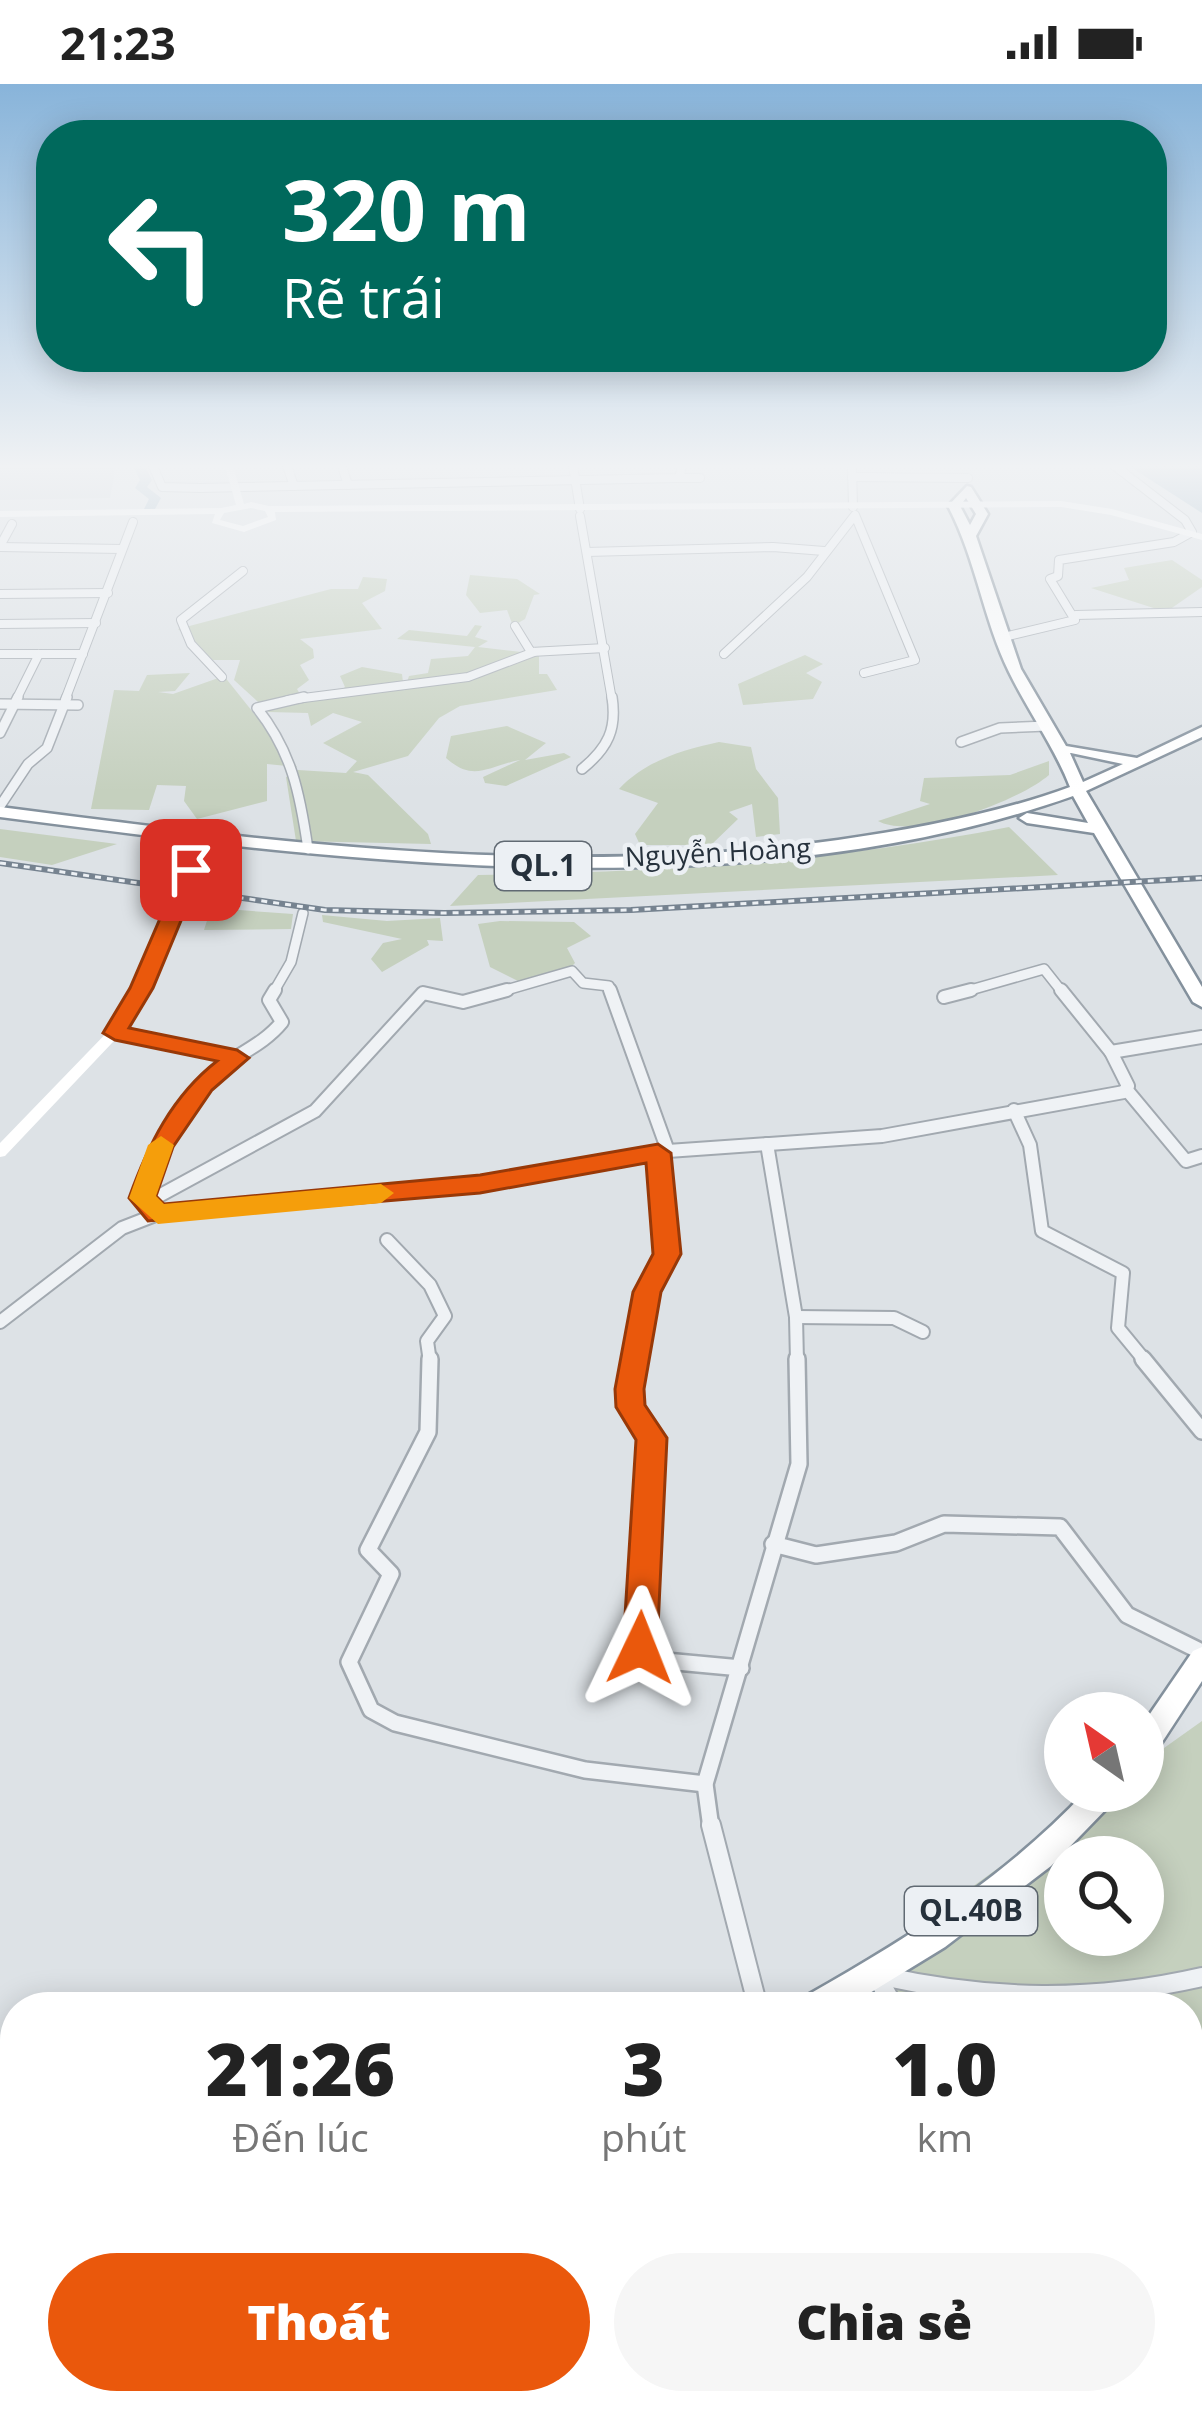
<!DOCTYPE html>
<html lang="vi">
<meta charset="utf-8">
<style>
:root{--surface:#fff;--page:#f6f6f6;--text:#222;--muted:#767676;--accent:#ea580c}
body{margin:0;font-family:"Open Sans",sans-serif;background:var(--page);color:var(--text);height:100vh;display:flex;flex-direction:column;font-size:45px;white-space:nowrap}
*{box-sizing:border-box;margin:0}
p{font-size:39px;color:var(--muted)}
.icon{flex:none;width:66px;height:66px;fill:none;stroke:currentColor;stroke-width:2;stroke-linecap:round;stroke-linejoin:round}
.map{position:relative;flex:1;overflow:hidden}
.sheet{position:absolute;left:0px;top:1908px;width:1203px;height:423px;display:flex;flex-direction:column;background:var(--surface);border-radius:48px 48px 0 0;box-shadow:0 6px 30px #0003}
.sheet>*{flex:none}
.hud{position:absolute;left:36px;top:36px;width:1131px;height:252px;border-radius:48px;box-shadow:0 6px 30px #0003;background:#00695c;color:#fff;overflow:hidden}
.needle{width:78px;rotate:326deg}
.controls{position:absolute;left:1044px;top:1608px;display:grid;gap:24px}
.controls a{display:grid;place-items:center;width:120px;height:120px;border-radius:50%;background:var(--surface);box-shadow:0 6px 30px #0003;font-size:60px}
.pin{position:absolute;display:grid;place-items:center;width:102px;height:102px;color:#fff;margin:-51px;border-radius:24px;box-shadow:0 6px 18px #0006}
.me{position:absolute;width:132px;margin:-66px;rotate:2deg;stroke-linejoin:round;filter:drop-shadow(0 0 9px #0008)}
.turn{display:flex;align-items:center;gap:42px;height:252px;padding:0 48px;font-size:54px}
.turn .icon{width:156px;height:156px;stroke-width:2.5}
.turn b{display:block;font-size:84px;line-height:102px}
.eta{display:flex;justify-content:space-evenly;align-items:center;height:204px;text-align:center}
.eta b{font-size:72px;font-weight:800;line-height:84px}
.button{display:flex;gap:24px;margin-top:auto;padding:24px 48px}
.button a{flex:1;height:138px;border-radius:72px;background:var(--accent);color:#fff;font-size:48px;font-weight:800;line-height:138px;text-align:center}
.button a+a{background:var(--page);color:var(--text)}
.status{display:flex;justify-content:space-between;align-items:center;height:84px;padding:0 60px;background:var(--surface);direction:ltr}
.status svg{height:33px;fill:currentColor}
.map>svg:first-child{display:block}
.built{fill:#cbd1d8}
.green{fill:#c5d0be;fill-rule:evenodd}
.water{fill:#98b4c6}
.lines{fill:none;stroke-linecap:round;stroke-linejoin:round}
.river{fill:#98b4c6;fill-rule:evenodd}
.street-far4-casing{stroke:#a2a9b0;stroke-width:10}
.street-far3-casing{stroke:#a2a9b0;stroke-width:12}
.street-far2-casing{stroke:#a2a9b0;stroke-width:16}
.street-far1-casing{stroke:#a2a9b0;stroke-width:20}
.street-casing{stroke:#a2a9b0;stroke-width:22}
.highway-casing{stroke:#84919d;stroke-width:5}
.street-far4{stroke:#eff2f5;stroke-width:8}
.street-far3{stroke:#eff2f5;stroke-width:9}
.street-far2{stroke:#eff2f5;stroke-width:12}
.street-far1{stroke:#eff2f5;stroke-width:15}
.street{stroke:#eff2f5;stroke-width:18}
.secondary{fill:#fff;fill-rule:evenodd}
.highway{fill:#fff;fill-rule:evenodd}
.rail-casing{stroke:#768390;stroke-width:6}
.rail{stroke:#ecf0f4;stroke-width:3;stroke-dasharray:6;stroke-linecap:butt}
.route{fill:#ea580c;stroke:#983908;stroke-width:3}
.slow{fill:#f59e0b}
.labels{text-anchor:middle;stroke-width:9;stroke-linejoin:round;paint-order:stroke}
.far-street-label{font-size:27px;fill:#26313c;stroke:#ecf0f4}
.shield{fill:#ecf0f4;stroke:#616a73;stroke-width:3}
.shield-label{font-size:30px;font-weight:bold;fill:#26313c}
</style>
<div class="status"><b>21:23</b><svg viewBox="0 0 49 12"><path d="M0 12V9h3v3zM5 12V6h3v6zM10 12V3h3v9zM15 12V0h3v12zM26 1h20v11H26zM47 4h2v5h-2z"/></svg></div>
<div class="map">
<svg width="1202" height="2330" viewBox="0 0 1202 2330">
<rect width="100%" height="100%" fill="#dde2e6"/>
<polygon class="built" points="0,382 113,382 114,393 110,414 0,416"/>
<g class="green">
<polygon points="1172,476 1202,496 1202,503 1166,528 1091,504 1129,496 1124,484"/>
<polygon points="470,491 517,495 540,510 534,511 525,535 513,542 507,526 480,529 466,511"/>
<polygon points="363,493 387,495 385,507 362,519 382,545 300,555 313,565 314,574 300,581 309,596 297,605 300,610 337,610 345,603 340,592 362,583 402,590 404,607 409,592 428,589 431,575 468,572 475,563 397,555 409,546 467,552 475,541 482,542 475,553 488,557 478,563 539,570 539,590 547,590 557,606 460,622 439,634 408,672 353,688 368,691 428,750 431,760 296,757 286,693 298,686 346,689 357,677 323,659 362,638 333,629 311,642 308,629 269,628 234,596 240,576 213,576 178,545 331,505 358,505"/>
<polygon points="805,571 823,580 806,589 822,598 813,615 743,621 738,600"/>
<polygon points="190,589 175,607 158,608 173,610 224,592 297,683 267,680 267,717 197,735 184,717 186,702 157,701 149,726 91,725 114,606 139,607 147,591"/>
<path d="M507,642L546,659L525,676L564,669L571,673L506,702L485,699L483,693L520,676C488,682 474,699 446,674L451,652Z"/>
<path d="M719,658L751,663L756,685L778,714L780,750L756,753L752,720L729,728L738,735L711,761H640L635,750L658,719L619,705C645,677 682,666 719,658Z"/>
<path d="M1049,677V691C1019,717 914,757 878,737L930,720L920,717L924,694L1010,691Z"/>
<path d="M1009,743L1058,791L450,822L478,791C662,788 829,778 1009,743Z"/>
<polygon points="0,745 117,760 52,781 0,773"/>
<polygon points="211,824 293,830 291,845 204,846"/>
<polygon points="322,831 387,837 440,834 443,857 427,856 429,861 382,888 371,875 383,859 402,855 323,838"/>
<polygon points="500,837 574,838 591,852 567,864 575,879 569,885 520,898 490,883 478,840"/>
<path d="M1202,1637V2330H1011L1001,2316H1188V1923H806L1105,1707H1143V1679ZM1065,1773H1143V1851H1065Z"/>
</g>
<polygon class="water" points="1129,382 1202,382 1202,429"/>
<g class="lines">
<polygon class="river" points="133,382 145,382 152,396 147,403 161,414 154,427 144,425 149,415 135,404 140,396"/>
<g class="street-far4-casing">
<g id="street-far4">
<polyline points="153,382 162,403 200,404 679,394 682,382"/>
<polyline points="287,382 294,402"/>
<polyline points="342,382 348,401"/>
<polyline points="573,382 580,425"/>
<polyline points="852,382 853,423"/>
<polyline points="852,393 968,394"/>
<polyline points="679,394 700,394"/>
<polyline points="580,432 612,616"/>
<polyline points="0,462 12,440"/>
<polyline points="0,463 121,465"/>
<polyline points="587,468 773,463 824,467"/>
<polyline points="0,510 108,509"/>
<polyline points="1076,531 1202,528"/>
<polyline points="0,540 96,539"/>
<polyline points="515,542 531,568 605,564"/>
<polyline points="1004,553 1075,536 1050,495 1058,492 1059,476 1174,458 1192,448 1185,436 1115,382"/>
<polyline points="0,570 83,570"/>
<polyline points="724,570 807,493 855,431 915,576 864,589"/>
<polyline points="222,593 191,560 181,536 243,487"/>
<polyline points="16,616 39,570"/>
<polyline points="65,616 133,438"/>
<polyline points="288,616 468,593 534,568"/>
</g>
</g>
<g class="street-far3-casing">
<g id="street-far3">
<path d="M304,613L257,624C292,668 300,710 308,765"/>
<polyline points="0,620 78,621"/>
<polyline points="0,649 18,613"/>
<polyline points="961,658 1000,644 1047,642"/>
<path d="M582,685C608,664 617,645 612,613"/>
<polyline points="0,722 28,680 47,664 67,613"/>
<polyline points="273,909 291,878 303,829"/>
<polyline points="496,909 572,887 583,899 609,902 611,909"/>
<polyline points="960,909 1044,885 1063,909"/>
</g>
</g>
<g class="street-far2-casing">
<g id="street-far2">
<polyline points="610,906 668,1067"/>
<polyline points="1061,906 1111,968"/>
<polyline points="944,913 971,906"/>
<polyline points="115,948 237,974"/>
<polyline points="1126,1005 1186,1077 1202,1072"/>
<polyline points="1014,1026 1030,1061 1042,1147 1123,1189 1118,1244 1146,1278"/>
<polyline points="767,1060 796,1233 797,1278"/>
<polyline points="146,1119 315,1027 423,909 463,918 507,906"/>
<path d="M148,1121L142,1114C157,1066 179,1015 220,984C242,968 265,959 282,938L269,916L275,906"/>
<polyline points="387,1156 430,1201 445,1232 427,1257 430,1278"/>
<polyline points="796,1233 894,1234 923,1248"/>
<polyline points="0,1238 122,1144 158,1130 480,1100 668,1067 882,1052 1124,1008 1128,1002 1111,968 1202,953"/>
<polyline points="635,1278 647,1208 667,1170 658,1069"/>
</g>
</g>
<g class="street-far1-casing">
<g id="street-far1">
<polyline points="430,1275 428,1348 368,1466 391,1490 349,1578 371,1626 395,1639 585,1686 705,1700"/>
<polyline points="635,1275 631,1323 652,1354 638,1557 655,1576 741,1584"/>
<polyline points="1143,1275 1202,1347"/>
<polyline points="773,1460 816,1471 896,1459 944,1440 1060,1443 1127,1531 1202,1568"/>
<polyline points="711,1744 705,1700 799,1380 797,1275"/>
</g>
</g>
<g class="street-casing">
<g id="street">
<polyline points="711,1741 758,1923"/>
<polyline points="876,1891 894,1923"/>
<path d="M882,1892C991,1916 1093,1918 1202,1893"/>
<polyline points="0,1980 15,1997"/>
<polyline points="1188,2139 1202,2129"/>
<polyline points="1188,2310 1202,2299"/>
<polyline points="307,2316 331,2330"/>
<polyline points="734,2330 735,2316"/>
<polyline points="1162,2330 1180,2316"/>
</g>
</g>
<g class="highway-casing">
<g id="highway">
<path d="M967,402L971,403L988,430L976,452L1021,585L1066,662L1137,674L1202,643V653L1086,707L1202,903V923L1193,918L1094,749L1027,739L1019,734L1027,729L1088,739L1073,712C741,830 342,777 0,733V723C277,759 559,795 838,756C916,745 996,730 1070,703C1054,662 1028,627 1009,588C983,535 976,475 948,422ZM966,414L976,430L970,441L960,422ZM1070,669H1071L1123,680L1083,698Z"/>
<polygon points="1202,1563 1202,1597 1153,1672 1143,1676 1143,1640 1193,1567"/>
<path d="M1086,1707H1119L1115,1716L1051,1782L945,1863L847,1923H802L806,1912C908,1854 1006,1793 1086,1707Z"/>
<polygon points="15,2126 15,2160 0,2163 0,2129"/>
</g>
</g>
<use href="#street-far4" class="street-far4"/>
<use href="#street-far3" class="street-far3"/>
<use href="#street-far2" class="street-far2"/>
<use href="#street-far1" class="street-far1"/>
<use href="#street" class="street"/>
<g class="secondary">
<path d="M225,382H233L244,420L251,418L269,422L1061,417L1112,425L1202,450V456L1111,431L1061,423L275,428L276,436L244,448L212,439L215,430L0,433V427L221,424L236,421ZM251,424L265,427L268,433L243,442L220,436L224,429Z"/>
<polygon points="200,759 206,763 130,940 5,1072 0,1073 0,1059 117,938 194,763"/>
</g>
<use href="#highway" class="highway"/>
<g class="rail-casing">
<polyline id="rail" points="0,779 325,826 444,829 631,826 1202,794"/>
</g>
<use href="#rail" class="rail"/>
</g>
<linearGradient id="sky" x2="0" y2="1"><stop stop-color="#88b4da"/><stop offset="0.54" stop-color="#f0f2f4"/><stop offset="1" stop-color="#f0f2f4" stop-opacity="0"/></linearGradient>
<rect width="1202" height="708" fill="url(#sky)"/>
<path class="route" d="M191,779L202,786L153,904L129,944L237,966L249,974L212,1006L173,1063L156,1112L164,1120L480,1091L658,1060L671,1069L681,1170L661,1208L644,1305L645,1321L667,1354L657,1564L652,1574L640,1579L628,1574L623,1564L636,1356L616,1323L615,1305L633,1208L653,1170L646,1079L480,1109L148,1137L129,1114C148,1061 172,1012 217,977L115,956L103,949L130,904L181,786Z"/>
<polygon class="slow" points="161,1052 174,1061 156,1112 164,1120 381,1100 394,1109 381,1119 158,1140 129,1114 148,1061"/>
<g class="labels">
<g class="far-street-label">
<text transform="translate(718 769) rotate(-3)" y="9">Nguyễn Hoàng</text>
</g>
<g class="shield">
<rect x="495" y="758" width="96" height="48" rx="9"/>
<rect x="905" y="1803" width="132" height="48" rx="9"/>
</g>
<g class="shield-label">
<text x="543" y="792">QL.1</text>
<text x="971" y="1837">QL.40B</text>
</g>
</g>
</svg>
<div class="controls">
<a><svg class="needle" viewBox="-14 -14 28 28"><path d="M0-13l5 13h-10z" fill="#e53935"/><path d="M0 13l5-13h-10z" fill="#767676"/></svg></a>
<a><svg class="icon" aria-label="search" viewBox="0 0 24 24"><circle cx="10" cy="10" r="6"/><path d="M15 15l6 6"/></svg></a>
</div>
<div class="pin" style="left:191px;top:786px;background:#d93025"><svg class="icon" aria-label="arrive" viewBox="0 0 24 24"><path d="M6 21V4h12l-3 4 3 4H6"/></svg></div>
<svg class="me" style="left:640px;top:1564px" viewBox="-20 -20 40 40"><path d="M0-17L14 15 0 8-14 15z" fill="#ea580c" stroke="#fff" stroke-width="4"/></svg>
<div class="hud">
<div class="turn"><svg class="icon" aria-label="left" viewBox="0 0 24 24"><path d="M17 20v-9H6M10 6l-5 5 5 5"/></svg><div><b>320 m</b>Rẽ trái</div></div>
</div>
<section class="sheet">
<div class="eta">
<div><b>21:26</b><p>Đến lúc</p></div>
<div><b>3</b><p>phút</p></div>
<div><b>1.0</b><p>km</p></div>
</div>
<div class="button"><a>Thoát</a><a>Chia sẻ</a></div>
</section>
</div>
